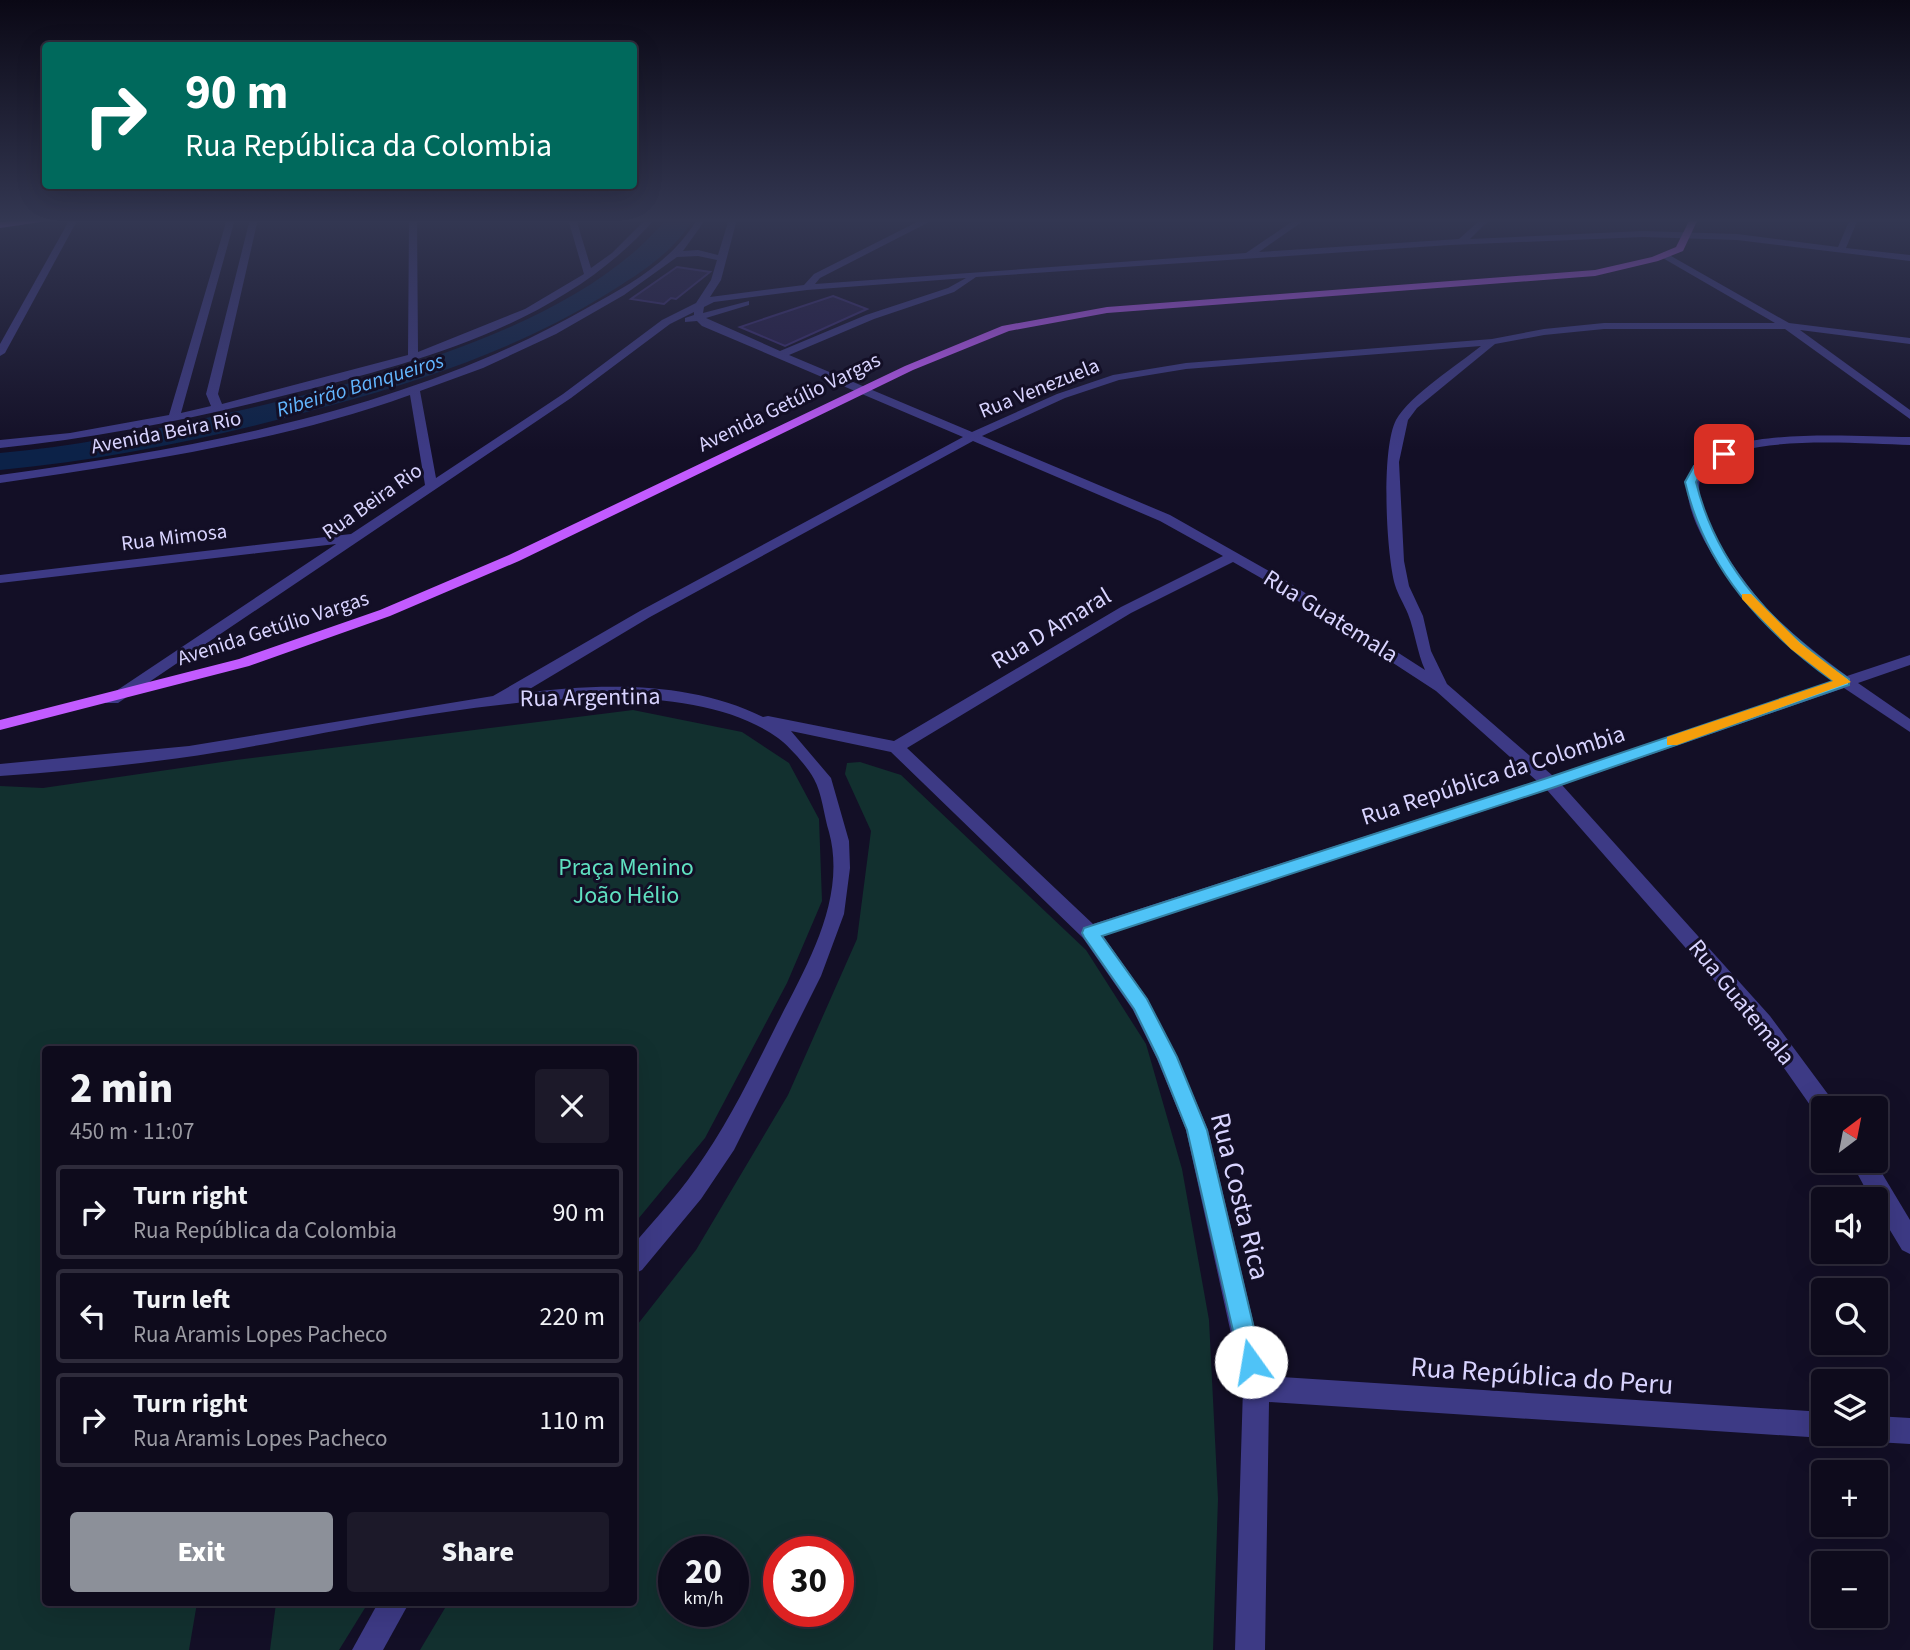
<!DOCTYPE html>
<meta charset="utf-8">
<style>
:root{--surface:#0e0b1c;--page:#1c1929;--text:#f1f3f6;--muted:#9b9ba3;--line:#2e2b3b;--accent:#8c9099}
body{margin:0;font-family:"Source Sans 3",sans-serif;background:var(--page);color:var(--text);height:100vh;display:flex;flex-direction:column;font-size:26px;white-space:nowrap}
*{box-sizing:border-box;margin:0}
p{font-size:23px;color:var(--muted)}
.icon{flex:none;width:38px;height:38px;fill:none;stroke:currentColor;stroke-width:2;stroke-linecap:round;stroke-linejoin:round}
.map{position:relative;flex:1;overflow:hidden}
.details{position:absolute;left:42px;top:1046px;width:595px;height:560px;display:flex;flex-direction:column;background:var(--surface);border-radius:7px;box-shadow:0 7px 28px #0002,0 0 0 2px var(--line)}
.details>*{flex:none}
.top-card{position:absolute;left:42px;top:42px;width:595px;height:147px;border-radius:7px;box-shadow:0 7px 28px #0002,0 0 0 2px var(--line);background:#00695c;color:#fff;overflow:hidden}
.needle{width:46px;rotate:32deg}
.controls{position:absolute;left:1811px;top:1096px;display:grid;gap:14px}
.controls a{display:grid;place-items:center;width:77px;height:77px;border-radius:7px;background:var(--surface);box-shadow:0 7px 28px #0002,0 0 0 2px var(--line);font-size:35px}
.speed{position:absolute;left:658px;top:1536px;display:flex;gap:14px;font-size:35px;font-weight:700;text-align:center}
.speed>*{display:grid;place-content:center;width:91px;height:91px;border-radius:50%;background:var(--surface);box-shadow:0 7px 28px #0002,0 0 0 2px var(--line);line-height:1}
.speed small{font-size:18px;font-weight:400}
.speed .limit{border:10px solid #d22;background:#fff;color:#111}
.pin{position:absolute;display:grid;place-items:center;width:60px;height:60px;color:#fff;margin:-30px;border-radius:14px;box-shadow:0 4px 10px #0006}
.me{position:absolute;width:77px;margin:-38px;rotate:347deg;stroke-linejoin:round;filter:drop-shadow(0 0 5px #0008)}
.turn{display:flex;align-items:center;gap:24px;height:147px;padding:0 28px;font-size:32px}
.turn .icon{width:91px;height:91px;stroke-width:2.5}
.turn b{display:block;font-size:49px;line-height:60px}
.round{display:grid;place-items:center;flex:none;width:74px;height:74px;border-radius:7px;background:var(--page)}
.head{display:flex;align-items:center;justify-content:space-between;height:119px;padding:0 28px}
h1{font-size:42px;font-weight:800;line-height:52px}
.cta{display:flex;gap:14px;margin-top:auto;padding:14px 28px}
.cta a{flex:1;height:80px;border-radius:7px;background:var(--accent);color:#fff;font-size:28px;font-weight:800;line-height:80px;text-align:center}
.cta a+a{background:var(--page);color:var(--text)}
ul{padding:0;list-style:none}
li{display:flex;align-items:center;gap:21px;height:94px;margin:0 14px 10px;padding:0 14px;border:4px solid var(--line);border-radius:7px}
li div{flex:1}
li b{display:block;font-size:26px}
li em{font-style:normal}
.map>svg:first-child{display:block}
.green{fill:#12302f;fill-rule:evenodd}
.water{fill:#0c2248}
.building{fill:#241b47;stroke:#3b2d73;stroke-width:2}
.lines{fill:none;stroke-linecap:round;stroke-linejoin:round}
.minor{fill:#3d3a85;fill-rule:evenodd}
.major{fill:#c25bff;fill-rule:evenodd}
.route{fill:#4fc3f7;stroke:#337fa1;stroke-width:2}
.slow{fill:#f59e0b}
.labels{text-anchor:middle;stroke-width:6;stroke-linejoin:round;paint-order:stroke}
.far-water-label{font-size:21px;font-style:italic;fill:#62b6ff;stroke:#130f26}
.far-street-label{font-size:21px;fill:#d9d4ff;stroke:#130f26}
.street-label{font-size:24px;fill:#d9d4ff;stroke:#130f26}
.park-label{font-size:24px;fill:#5fe0c0;stroke:#130f26}
.near-street-label{font-size:28px;fill:#d9d4ff;stroke:#130f26}
</style>
<div class="map">
<svg width="1910" height="1650" viewBox="0 0 1910 1650">
<rect width="100%" height="100%" fill="#130f26"/>
<g class="green">
<polygon points="633,710 742,732 789,763 819,819 822,901 787,983 705,1138 634,1224 634,1050 46,1050 46,1603 197,1603 189,1650 0,1650 0,786 43,788 236,760"/>
<path d="M860,762L901,775L1086,950L1146,1044L1182,1169L1209,1320L1218,1499L1213,1650H420L448,1603H634V1329L696,1250L788,1095L857,939L871,831L845,774L847,763ZM674,1552H733V1612H674ZM779,1552H838V1612H779Z"/>
<polygon points="276,1603 368,1603 339,1650 270,1650"/>
</g>
<path class="water" d="M666,219H693C674,253 637,275 605,295C521,347 427,379 332,405C223,436 113,459 0,470V453C72,447 144,432 215,416C352,386 576,331 666,219Z"/>
<g class="building">
<polygon points="677,267 710,272 676,299 671,298 664,304 631,299"/>
<polygon points="833,296 867,309 785,346 740,327"/>
</g>
<g class="lines">
<g class="minor">
<polygon points="70,219 78,219 5,353 0,356 0,344"/>
<path d="M227,219H235L181,413L211,406L206,394L250,219H258L218,394L222,404L408,355L409,219H417L418,352L525,309L584,274L568,219H576L591,268L612,253L646,219H655C562,325 418,362 286,395C192,419 98,438 0,448V440L70,433L169,415Z"/>
<path d="M697,219H706L683,251L698,250L718,255L729,219H737L721,280L710,297L804,285L814,274L923,219H935L820,278L815,284L1246,253L1296,219H1306L1259,252L1459,239L1481,219H1490L1470,239L1643,231L1737,234L1838,247L1850,219H1858L1846,248L1910,255V261L1737,240L1643,237L1450,245L976,277L954,292L874,319L789,355L972,432L1057,394L1113,375L1186,363L1492,339L1544,329L1604,323H1775L1661,257L1664,252L1789,323L1910,338V344L1800,330L1910,410V419L1785,329H1604L1544,335L1495,344L1417,408L1408,420L1399,462L1404,561L1409,586L1423,616L1431,651L1447,684L1553,776L1834,681C1808,661 1784,641 1761,618C1735,592 1656,491 1701,459C1745,427 1856,437 1910,437V445C1859,444 1752,434 1710,464C1671,492 1748,588 1769,611C1793,635 1820,656 1847,676L1910,655V665L1858,683L1910,719V732L1844,688L1562,785L1770,1016L1833,1101L1836,1108H1824V1117L1817,1115L1756,1028L1547,790L1103,936L1147,998L1177,1057L1208,1130L1266,1376L1824,1412V1433L1833,1434L1824,1438L1269,1402L1265,1650H1235L1243,1388L1186,1130L1157,1059L1133,1010L1083,938L891,752L791,731L831,778L849,841L850,868L844,914L821,976L734,1150L701,1199L642,1270L634,1274V1244C654,1220 677,1196 695,1170C726,1127 749,1080 773,1032C802,973 848,902 829,832C824,816 822,793 814,779C807,766 789,746 778,738C657,651 360,730 219,752C146,764 73,771 0,776V764L189,746L493,696L640,611L963,437L702,326L697,321L685,322V318L694,315V312L670,324L571,398L118,703H106L104,699L336,544L0,583V575L351,534L425,485L410,395C279,442 137,463 0,483V475C203,447 408,410 587,308C629,285 673,261 697,219ZM698,256L717,260L711,280L696,303L662,320L563,394L436,478L420,391L483,368L556,334L624,295L677,257ZM966,278L948,288L866,315L780,351L706,318L749,305V301L703,313L704,307L714,302L807,290ZM1481,346C1459,364 1409,396 1396,420C1381,449 1386,553 1395,585C1398,595 1404,604 1408,614C1415,632 1417,652 1425,670L1285,580L1170,515L982,436L1065,398L1119,380L1186,369ZM973,441L1160,521L1223,556L1121,607L894,741L768,716L763,717C691,681 601,683 523,693L650,617ZM1233,562L1275,586L1436,691L1537,781L1093,924L907,748L1131,613Z"/>
<polygon points="1850,1160 1874,1160 1910,1220 1910,1254 1902,1250 1876,1207 1876,1199 1871,1199"/>
<polygon points="1876,1416 1910,1418 1910,1444 1876,1442 1867,1438 1865,1433 1876,1433"/>
<polygon points="378,1603 409,1603 383,1650 352,1650"/>
</g>
<g class="major">
<polygon points="28,219 61,219 0,228 0,222"/>
<polygon points="1690,219 1698,219 1683,251 1658,261 1595,276 1107,313 1009,331 913,370 519,561 390,616 249,666 0,730 0,720 239,659 380,610 509,555 905,366 1002,326 1107,307 1595,270 1652,257 1676,247"/>
</g>
</g>
<linearGradient id="sky" x2="0" y2="1"><stop stop-color="#0a0815"/><stop offset="0.49" stop-color="#333752"/><stop offset="1" stop-color="#333752" stop-opacity="0"/></linearGradient>
<rect width="1910" height="450" fill="url(#sky)"/>
<path class="route" d="M1720,451L1729,454L1702,470L1696,482C1717,569 1777,629 1849,679V685L1555,787L1102,936L1147,999L1177,1057L1207,1130L1262,1362L1259,1370L1251,1373L1242,1370L1187,1130L1158,1058L1134,1009L1084,937L1082,933L1084,928L1544,779L1833,681C1763,631 1705,568 1685,482L1694,466Z"/>
<polygon class="slow" points="1742,594 1751,594 1800,643 1851,682 1677,745 1667,745 1667,737 1833,681 1791,649 1742,599"/>
<g class="labels">
<g class="far-water-label">
<text transform="translate(360 385) rotate(-17)" y="7">Ribeirão Banqueiros</text>
</g>
<g class="far-street-label">
<text transform="translate(1039 388) rotate(-22)" y="7">Rua Venezuela</text>
<text transform="translate(789 402) rotate(-26)" y="7">Avenida Getúlio Vargas</text>
<text transform="translate(166 432) rotate(-11)" y="7">Avenida Beira Rio</text>
<text transform="translate(372 501) rotate(-35)" y="7">Rua Beira Rio</text>
<text transform="translate(174 537) rotate(-7)" y="7">Rua Mimosa</text>
<text transform="translate(273 628) rotate(-18)" y="7">Avenida Getúlio Vargas</text>
</g>
<g class="street-label">
<text transform="translate(1331 616) rotate(32)" y="8">Rua Guatemala</text>
<text transform="translate(1051 628) rotate(-31)" y="8">Rua D Amaral</text>
<text transform="translate(590 697) rotate(-1)" y="8">Rua Argentina</text>
<text transform="translate(1493 775) rotate(-18)" y="8">Rua República da Colombia</text>
<text transform="translate(1742 1002) rotate(51)" y="8">Rua Guatemala</text>
</g>
<g class="park-label">
<text x="626" y="875">Praça Menino<tspan x="626" dy="28">João Hélio</tspan></text>
</g>
<g class="near-street-label">
<text transform="translate(1241 1196) rotate(76)" y="10">Rua Costa Rica</text>
<text transform="translate(1542 1375) rotate(4)" y="10">Rua República do Peru</text>
</g>
</g>
</svg>
<div class="controls">
<a><svg class="needle" viewBox="-14 -14 28 28"><path d="M0-13l5 13h-10z" fill="#e53935"/><path d="M0 13l5-13h-10z" fill="#9b9ba3"/></svg></a>
<a><svg class="icon" aria-label="sound" viewBox="0 0 24 24"><path d="M4 9h4l5-4v14l-5-4H4zM17 9q2 3 0 6"/></svg></a>
<a><svg class="icon" aria-label="search" viewBox="0 0 24 24"><circle cx="10" cy="10" r="6"/><path d="M15 15l6 6"/></svg></a>
<a><svg class="icon" aria-label="layers" viewBox="0 0 24 24"><path d="M12 4l9 5-9 5-9-5zM3 14l9 5 9-5"/></svg></a>
<a>+</a>
<a>−</a>
</div>
<div class="speed"><div>20<small>km/h</small></div><div class="limit">30</div></div>
<div class="pin" style="left:1724px;top:454px;background:#d93025"><svg class="icon" aria-label="arrive" viewBox="0 0 24 24"><path d="M6 21V4h12l-3 4 3 4H6"/></svg></div>
<svg class="me" style="left:1251px;top:1362px" viewBox="-20 -20 40 40"><circle r="19" fill="#fff"/><path d="M0-13L10 11 0 6-10 11z" fill="#4fc3f7"/></svg>
<div class="top-card">
<div class="turn"><svg class="icon" aria-label="right" viewBox="0 0 24 24"><path d="M7 20v-9h11M14 6l5 5-5 5"/></svg><div><b>90 m</b>Rua República da Colombia</div></div>
</div>
<section class="details">
<div class="head"><div><h1>2 min</h1><p>450 m · 11:07</p></div><a class="round"><svg class="icon" aria-label="close" viewBox="0 0 24 24"><path d="M6 6l12 12M18 6L6 18"/></svg></a></div>
<ul>
<li><svg class="icon" aria-label="right" viewBox="0 0 24 24"><path d="M7 20v-9h11M14 6l5 5-5 5"/></svg><div><b>Turn right</b><p>Rua República da Colombia</p></div><em>90 m</em></li>
<li><svg class="icon" aria-label="left" viewBox="0 0 24 24"><path d="M17 20v-9H6M10 6l-5 5 5 5"/></svg><div><b>Turn left</b><p>Rua Aramis Lopes Pacheco</p></div><em>220 m</em></li>
<li><svg class="icon" aria-label="right" viewBox="0 0 24 24"><path d="M7 20v-9h11M14 6l5 5-5 5"/></svg><div><b>Turn right</b><p>Rua Aramis Lopes Pacheco</p></div><em>110 m</em></li>
</ul>
<div class="cta"><a>Exit</a><a>Share</a></div>
</section>
</div>
